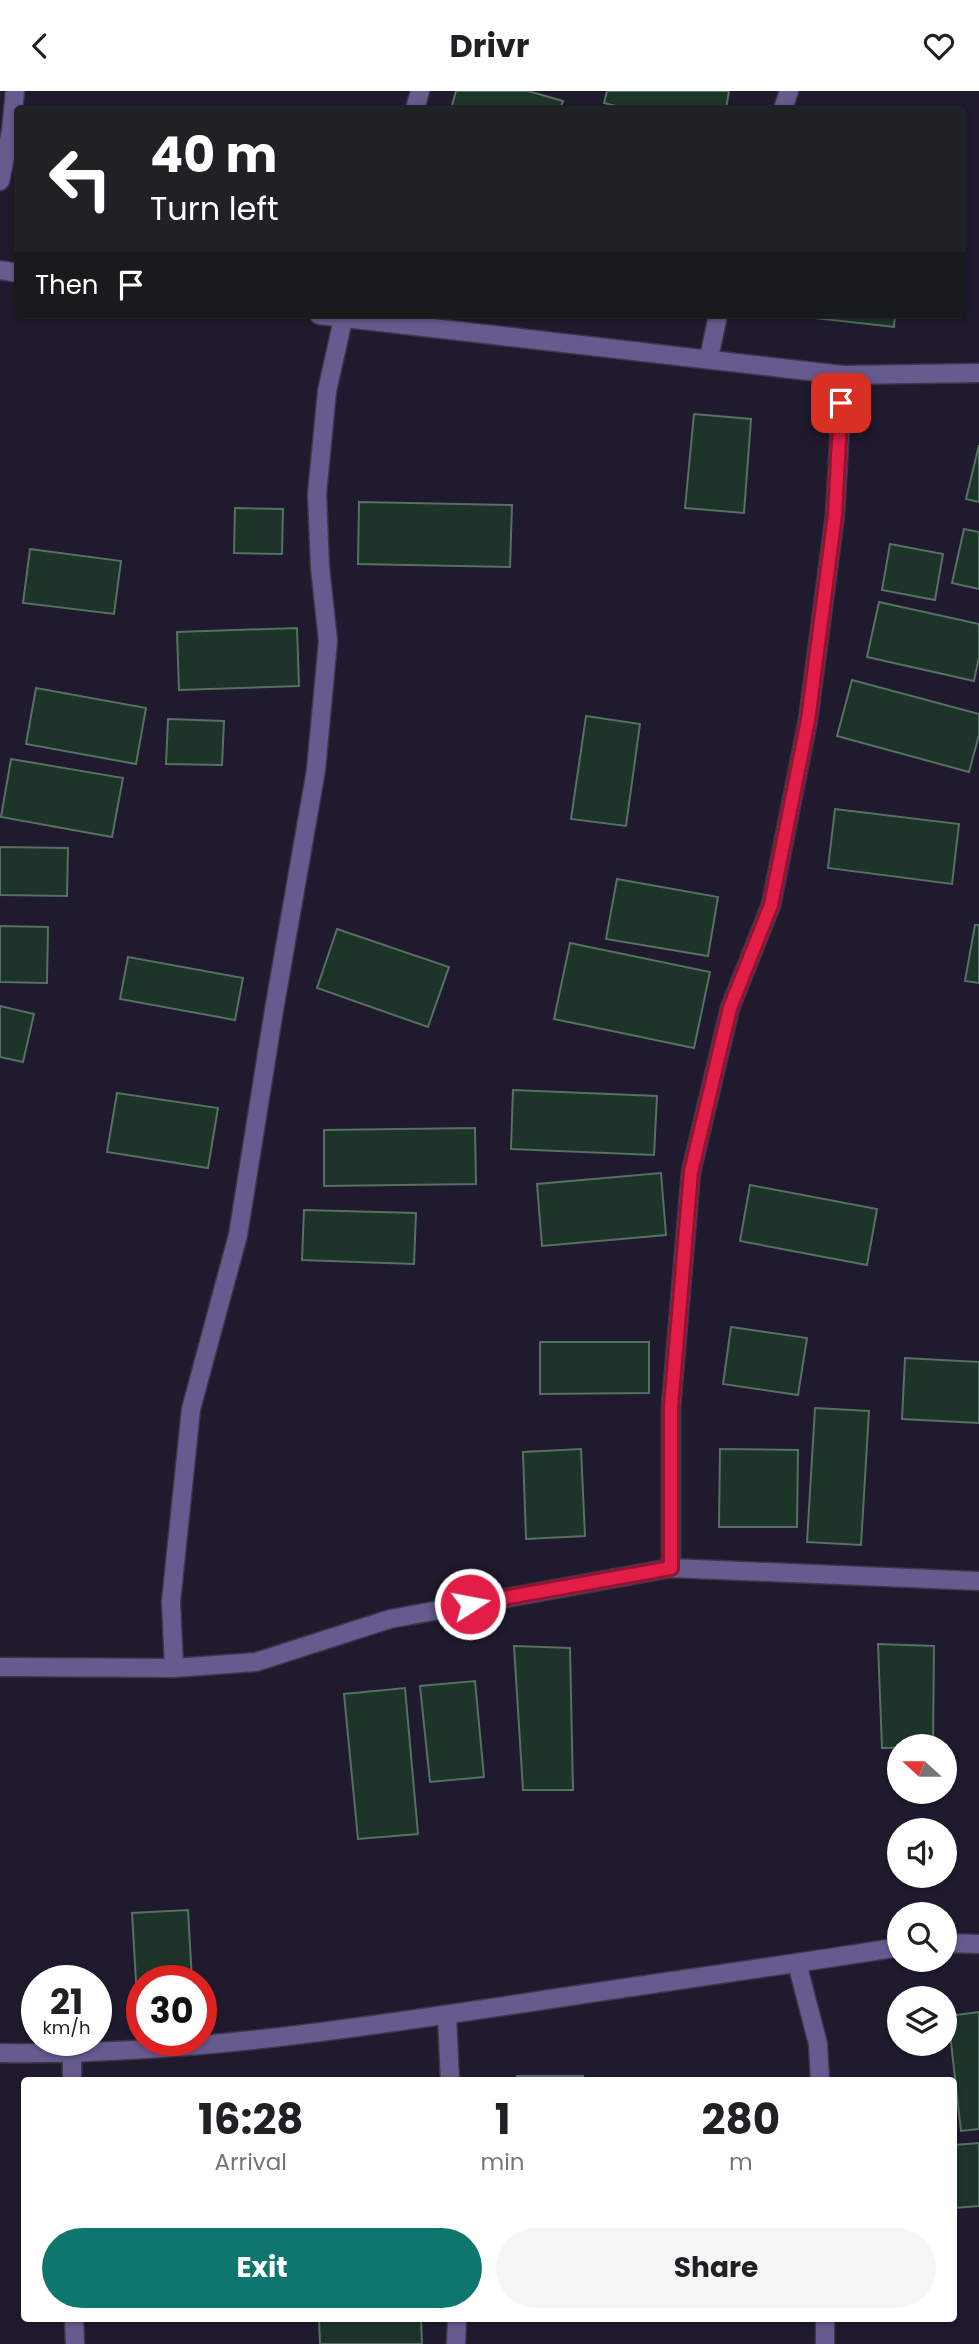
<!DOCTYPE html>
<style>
:root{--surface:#fff;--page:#f6f6f6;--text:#202124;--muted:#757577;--accent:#0f766e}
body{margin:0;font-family:Poppins,sans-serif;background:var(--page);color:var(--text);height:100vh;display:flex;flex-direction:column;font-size:26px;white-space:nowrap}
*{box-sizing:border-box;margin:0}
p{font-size:23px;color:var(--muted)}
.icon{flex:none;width:38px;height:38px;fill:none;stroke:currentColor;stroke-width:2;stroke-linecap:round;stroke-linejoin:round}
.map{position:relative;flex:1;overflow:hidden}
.panel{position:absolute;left:21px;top:1986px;width:936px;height:245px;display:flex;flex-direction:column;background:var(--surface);border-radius:7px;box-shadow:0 2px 5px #0004}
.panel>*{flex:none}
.guide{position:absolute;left:14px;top:14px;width:952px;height:214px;border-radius:7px;box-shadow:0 2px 5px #0004;background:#202124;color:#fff;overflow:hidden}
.needle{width:46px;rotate:291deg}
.fabs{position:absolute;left:887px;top:1643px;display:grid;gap:14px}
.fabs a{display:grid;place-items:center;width:70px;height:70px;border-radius:50%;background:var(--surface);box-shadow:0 2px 5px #0004;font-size:35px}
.speed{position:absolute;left:21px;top:1874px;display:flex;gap:14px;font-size:35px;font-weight:700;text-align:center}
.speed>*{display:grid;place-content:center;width:91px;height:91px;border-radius:50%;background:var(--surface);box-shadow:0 2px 5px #0004;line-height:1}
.speed small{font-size:18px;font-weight:400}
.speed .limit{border:10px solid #d22;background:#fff;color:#111}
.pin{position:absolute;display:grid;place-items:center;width:60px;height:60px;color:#fff;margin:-30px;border-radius:14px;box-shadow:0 4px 10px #0006}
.me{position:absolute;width:77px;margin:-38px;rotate:79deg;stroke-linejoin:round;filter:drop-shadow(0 0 5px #0008)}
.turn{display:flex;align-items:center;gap:24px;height:147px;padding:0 21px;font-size:32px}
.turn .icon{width:91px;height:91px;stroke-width:2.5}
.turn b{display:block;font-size:49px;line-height:60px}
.then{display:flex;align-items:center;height:66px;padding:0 21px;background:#0003;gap:14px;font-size:26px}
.eta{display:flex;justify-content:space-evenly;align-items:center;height:119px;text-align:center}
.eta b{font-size:42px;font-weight:700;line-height:49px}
.button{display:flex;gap:14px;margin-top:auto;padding:14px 21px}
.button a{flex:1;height:80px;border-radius:42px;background:var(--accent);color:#fff;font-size:28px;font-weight:700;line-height:80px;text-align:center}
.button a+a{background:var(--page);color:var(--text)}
header{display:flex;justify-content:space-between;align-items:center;height:91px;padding:0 21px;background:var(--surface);font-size:32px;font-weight:700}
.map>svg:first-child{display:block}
.building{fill:#1d3429;stroke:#567063;stroke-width:2}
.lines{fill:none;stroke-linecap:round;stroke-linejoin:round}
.minor-casing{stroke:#3b3649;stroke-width:21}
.minor{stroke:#665a8f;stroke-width:18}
.route-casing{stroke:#92132f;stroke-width:18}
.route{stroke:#e11d48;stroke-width:12}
</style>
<header><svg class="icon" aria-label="back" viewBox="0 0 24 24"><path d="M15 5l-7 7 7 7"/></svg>Drivr<svg class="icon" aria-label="heart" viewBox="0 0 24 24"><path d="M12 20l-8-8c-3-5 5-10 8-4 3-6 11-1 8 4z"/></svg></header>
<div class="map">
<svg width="979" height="2253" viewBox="0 0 979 2253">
<rect width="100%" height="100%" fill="#1f1a2d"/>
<g class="building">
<polygon points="456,0 528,0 563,10 560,18 451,18"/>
<polygon points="607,0 729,0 726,18 628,18 604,12"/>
<polygon points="788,224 895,224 894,236"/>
<polygon points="694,323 751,328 744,422 685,417"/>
<polygon points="979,354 979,411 966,408"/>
<polygon points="359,411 512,414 510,476 358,473"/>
<polygon points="235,417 283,418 282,463 234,462"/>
<polygon points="964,438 979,441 979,498 952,492"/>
<polygon points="890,453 943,463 935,509 882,499"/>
<polygon points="30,458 121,470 114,523 23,512"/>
<polygon points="879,511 979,533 979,566 974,590 867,566"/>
<polygon points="297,537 299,595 179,599 177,541"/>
<polygon points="852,589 979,623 979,644 969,681 837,645"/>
<polygon points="36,597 146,617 136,673 26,653"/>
<polygon points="586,625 640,633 626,735 571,728"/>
<polygon points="168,628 224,630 222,674 166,673"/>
<polygon points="11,668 123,687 112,746 1,726"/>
<polygon points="835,718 959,733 952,793 828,777"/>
<polygon points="0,756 68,757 67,805 0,804"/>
<polygon points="617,788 718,806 708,865 606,848"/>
<polygon points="975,834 979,834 979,892 965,890"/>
<polygon points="0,835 48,836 47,892 0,891"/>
<polygon points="337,838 449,876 428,936 317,897"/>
<polygon points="570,852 710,881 694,957 554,928"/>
<polygon points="128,866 243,887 235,929 120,908"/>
<polygon points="0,915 34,923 23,971 0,966"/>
<polygon points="513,999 657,1005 654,1064 511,1058"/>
<polygon points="117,1002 218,1017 208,1077 107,1061"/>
<polygon points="475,1037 476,1093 324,1095 324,1039"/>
<polygon points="661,1082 666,1144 542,1155 537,1093"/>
<polygon points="750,1094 877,1118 867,1174 740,1150"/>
<polygon points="304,1119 416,1122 414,1173 302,1169"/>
<polygon points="731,1236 807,1247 798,1304 723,1293"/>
<polygon points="540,1251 649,1251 649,1302 540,1303"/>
<polygon points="905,1267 979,1271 979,1332 902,1328"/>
<polygon points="815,1317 869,1320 861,1454 807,1451"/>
<polygon points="581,1358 585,1445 526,1448 523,1361"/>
<polygon points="720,1358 798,1359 797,1436 719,1436"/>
<polygon points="878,1553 934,1555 933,1656 882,1657"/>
<polygon points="514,1555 570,1557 573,1699 523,1699"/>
<polygon points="475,1590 484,1686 430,1691 420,1595"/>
<polygon points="405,1597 418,1743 358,1748 344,1603"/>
<polygon points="188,1819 192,1890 142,1890 142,1907 137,1907 132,1822"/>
<polygon points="979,1921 979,2038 961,2040 948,1925"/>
<polygon points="517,1985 583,1985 583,1990 516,1990"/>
<polygon points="979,2052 979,2115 954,2117 954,2054"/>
<polygon points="319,2228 421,2228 422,2253 320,2253"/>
</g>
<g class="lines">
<g class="minor-casing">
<g id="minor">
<polyline points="415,18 420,0"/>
<polyline points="783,18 789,0"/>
<polyline points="0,90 11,40 15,0"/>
<polyline points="0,179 18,182"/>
<polyline points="319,224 843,284 979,282"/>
<polyline points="709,267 718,224"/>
<polyline points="671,1477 671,1316 691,1081 730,917 771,814 808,629 835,424 843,284"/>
<polyline points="0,1576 174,1577 256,1571 390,1528 671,1477 979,1490"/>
<polyline points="174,1577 171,1511 191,1318 238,1144 274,919 316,679 328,550 320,476 317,403 327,300 344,224"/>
<polyline points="945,1852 979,1853"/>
<polyline points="797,1872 818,1953 820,1990"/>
<polyline points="447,1925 450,1990"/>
<path d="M0,1962C190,1965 377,1934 564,1906C676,1889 788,1874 900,1856"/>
<polyline points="72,1963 72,1990"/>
<polyline points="74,2228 75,2253"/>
<polyline points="456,2253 457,2228"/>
<polyline points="825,2253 825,2228"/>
</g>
</g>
<use href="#minor" class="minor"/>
</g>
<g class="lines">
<g class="route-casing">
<polyline id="route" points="470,1513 671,1477 671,1316 691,1081 730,917 771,814 808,629 835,424 841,312"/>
</g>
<use href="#route" class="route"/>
</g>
</svg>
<div class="fabs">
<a><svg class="needle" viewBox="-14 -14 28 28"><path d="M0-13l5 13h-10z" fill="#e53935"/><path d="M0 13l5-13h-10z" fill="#757577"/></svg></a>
<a><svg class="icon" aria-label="sound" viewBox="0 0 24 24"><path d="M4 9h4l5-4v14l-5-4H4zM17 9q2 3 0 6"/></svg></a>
<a><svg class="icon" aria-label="search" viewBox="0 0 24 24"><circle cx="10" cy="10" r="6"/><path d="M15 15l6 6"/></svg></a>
<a><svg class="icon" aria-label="layers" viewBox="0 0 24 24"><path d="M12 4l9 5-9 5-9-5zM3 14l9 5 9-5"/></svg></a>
</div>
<div class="speed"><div>21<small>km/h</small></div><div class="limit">30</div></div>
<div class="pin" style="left:841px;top:312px;background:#d93025"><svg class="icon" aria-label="arrive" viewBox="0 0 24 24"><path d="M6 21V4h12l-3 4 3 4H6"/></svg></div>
<svg class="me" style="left:470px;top:1513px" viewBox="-20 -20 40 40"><circle r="17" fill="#e11d48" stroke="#fff" stroke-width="3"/><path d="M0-11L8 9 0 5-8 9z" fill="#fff"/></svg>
<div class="guide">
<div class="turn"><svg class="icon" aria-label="left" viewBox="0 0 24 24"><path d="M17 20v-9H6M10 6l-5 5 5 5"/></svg><div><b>40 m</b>Turn left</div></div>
<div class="then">Then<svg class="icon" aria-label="arrive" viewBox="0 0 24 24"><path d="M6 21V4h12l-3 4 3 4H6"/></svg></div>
</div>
<section class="panel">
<div class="eta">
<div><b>16:28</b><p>Arrival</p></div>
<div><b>1</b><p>min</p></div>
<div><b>280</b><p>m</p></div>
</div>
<div class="button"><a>Exit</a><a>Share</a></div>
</section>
</div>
